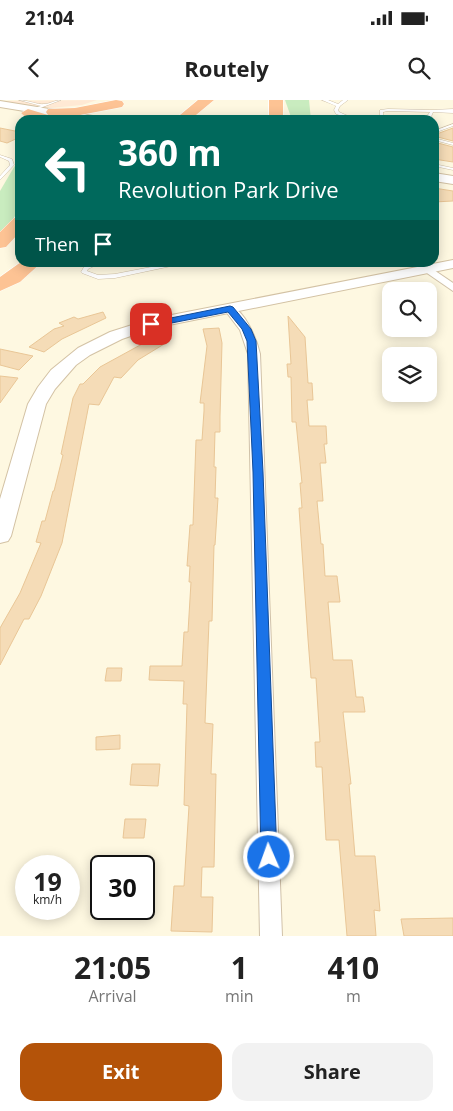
<!DOCTYPE html>
<style>
:root{--surface:#fff;--page:#f2f2f2;--text:#222;--muted:#767676;--accent:#b45309}
body{margin:0;font-family:"Open Sans",sans-serif;background:var(--page);color:var(--text);height:100vh;display:flex;flex-direction:column;font-size:19px;white-space:nowrap}
*{box-sizing:border-box;margin:0}
p{font-size:16px;color:var(--muted)}
.icon{flex:none;width:28px;height:28px;fill:none;stroke:currentColor;stroke-width:2;stroke-linecap:round;stroke-linejoin:round}
.map{position:relative;height:836px;overflow:hidden}
.sheet{display:flex;flex-direction:column;background:var(--surface);flex:1}
.sheet>*{flex:none}
.guide{position:absolute;left:15px;top:15px;width:424px;height:152px;border-radius:15px;box-shadow:0 2px 12px #0003;background:#00695c;color:#fff;overflow:hidden}
.tools{position:absolute;left:382px;top:182px;display:grid;gap:10px}
.tools a{display:grid;place-items:center;width:55px;height:55px;border-radius:10px;background:var(--surface);box-shadow:0 2px 12px #0003;font-size:25px}
.speed{position:absolute;left:15px;top:755px;display:flex;gap:10px;font-size:25px;font-weight:700;text-align:center}
.speed>*{display:grid;place-content:center;width:65px;height:65px;border-radius:50%;background:var(--surface);box-shadow:0 2px 12px #0003;line-height:1}
.speed small{font-size:12px;font-weight:400}
.speed .limit{border:2px solid #111;border-radius:8px;background:#fff;color:#111}
.pin{position:absolute;display:grid;place-items:center;width:42px;height:42px;color:#fff;margin:-21px;border-radius:10px;box-shadow:0 2px 8px #0006}
.me{position:absolute;width:55px;margin:-28px;rotate:358deg;stroke-linejoin:round;filter:drop-shadow(0 0 4px #0008)}
.turn{display:flex;align-items:center;gap:18px;height:105px;padding:0 20px;font-size:22px}
.turn .icon{width:65px;height:65px;stroke-width:2.5}
.turn b{display:block;font-size:35px;line-height:42px}
.then{display:flex;align-items:center;height:48px;padding:0 20px;background:#0003;gap:10px;font-size:19px}
.eta{display:flex;justify-content:space-evenly;align-items:center;height:85px;text-align:center}
.eta b{font-size:30px;font-weight:700;line-height:35px}
.cta{display:flex;gap:10px;margin-top:auto;padding:10px 20px}
.cta a{flex:1;height:58px;border-radius:15px;background:var(--accent);color:#fff;font-size:20px;font-weight:700;line-height:58px;text-align:center}
.cta a+a{background:var(--page);color:var(--text)}
.status{display:flex;justify-content:space-between;align-items:center;height:35px;padding:0 25px;background:var(--surface);direction:ltr}
.status svg{height:14px;fill:currentColor}
header{display:flex;justify-content:space-between;align-items:center;height:65px;padding:0 20px;background:var(--surface);font-size:22px;font-weight:700}
.map>svg:first-child{display:block}
.commercial{fill:#ffe9d4}
.green{fill:#c9ecbf}
.building{fill:#f5dcb7;stroke:#e9c696}
.lines{fill:none;stroke-linecap:round;stroke-linejoin:round}
.lane-casing{stroke:#d0c1a8;stroke-width:1}
.street-casing{stroke:#d0c1a8;stroke-width:2}
.secondary-casing{stroke:#d3c2a4;stroke-width:2}
.highway-casing{stroke:#fff;stroke-width:1}
.lane{fill:#fff;fill-rule:evenodd}
.street{fill:#fff;fill-rule:evenodd}
.secondary{fill:#fff;fill-rule:evenodd}
.highway{fill:#fdc394;fill-rule:evenodd}
.route{fill:#1a73e8;stroke:#114b97}
</style>
<div class="status"><b>21:04</b><svg viewBox="0 0 49 12"><path d="M0 12V9h3v3zM5 12V6h3v6zM10 12V3h3v9zM15 12V0h3v12zM26 1h20v11H26zM47 4h2v5h-2z"/></svg></div>
<header><svg class="icon" aria-label="back" viewBox="0 0 24 24"><path d="M15 5l-7 7 7 7"/></svg>Routely<svg class="icon" aria-label="search" viewBox="0 0 24 24"><circle cx="10" cy="10" r="6"/><path d="M15 15l6 6"/></svg></header>
<div class="map">
<svg width="453" height="836" viewBox="0 0 453 836">
<rect width="100%" height="100%" fill="#fef8e1"/>
<polygon class="commercial" points="97,0 82,5 50,8 0,1"/>
<g class="green">
<polygon points="285,0 309,0 311,20 292,20"/>
<path d="M20,57C20,86 26,114 0,135V91Z"/>
</g>
<g class="building">
<polygon points="0,28 20,32 20,37 7,43 0,41"/>
<polygon points="453,28 453,41 434,36 434,35"/>
<polygon points="434,42 453,47 453,62 434,59"/>
<polygon points="434,88 453,91 453,101 434,102"/>
<polygon points="103,212 106,218 62,239 44,252 29,247 54,229 64,226 59,223 74,217 78,219"/>
<polygon points="288,216 305,237 308,283 312,283 313,300 307,300 309,326 326,326 327,344 324,344 326,363 320,363 323,401 317,401 321,444 323,444 325,476 337,476 340,502 328,502 333,560 352,560 356,597 363,597 365,612 343,612 351,684 349,684 355,756 375,756 380,811 374,810 376,836 347,836 339,740 326,740 322,667 316,667 315,642 320,642 316,578 311,578 308,539 299,408 302,408 300,383 302,383 296,322 292,322 291,277 288,277 287,264 291,264"/>
<polygon points="219,228 222,243 220,316 220,332 215,332 214,367 216,367 215,398 218,398 215,445 214,445 212,521 209,521 205,623 213,624 211,674 216,674 214,767 202,767 201,797 213,797 212,832 171,831 174,786 184,786 189,706 184,705 187,604 183,604 184,581 149,580 150,566 182,566 184,532 188,532 191,482 189,482 190,466 187,466 190,425 193,425 196,340 202,340 204,311 204,303 200,303 207,246 203,229"/>
<polygon points="164,232 169,241 138,260 121,278 114,277 99,305 89,304 62,443 41,496 29,519 24,519 0,565 0,528 20,493 41,443 36,442 42,421 45,421 53,391 54,391 63,355 61,354 73,298 80,284 83,284 100,267"/>
<polygon points="0,249 33,256 19,270 0,265"/>
<polygon points="0,276 18,278 0,303"/>
<polygon points="107,568 122,568 121,581 105,581"/>
<polygon points="120,635 120,649 96,650 96,637"/>
<polygon points="132,664 160,664 158,686 130,685"/>
<polygon points="125,719 146,719 144,738 123,738"/>
<polygon points="453,818 453,836 404,836 401,819"/>
</g>
<g class="lines">
<g class="lane-casing">
<g id="lane">
<path d="M19,0C27,0 38,5 44,4C50,4 55,0 61,0L35,10L34,8L41,6Z"/>
<path d="M322,0H328L338,4L343,0H348L340,6L338,10L339,12L348,16L377,17L380,16V10L388,9L432,10L453,9V13L433,12L431,17L424,20H419L428,15L430,12L388,11L383,12V17C372,23 348,18 336,14L334,10L336,6Z"/>
<polygon points="453,24 453,26 434,33 434,31"/>
<polygon points="434,38 453,43 453,45 434,40"/>
<polygon points="0,55 12,59 14,65 0,80 0,76 10,65 9,61 0,57"/>
<polygon points="434,64 453,68 453,70 434,66"/>
<polygon points="94,162 102,162 88,169 87,171 98,175 115,174 177,162 190,162 115,178 98,179 82,173 81,172 84,167"/>
</g>
</g>
<g class="street-casing">
<g id="street">
<polygon points="428,166 453,183 453,191 424,171 423,169 424,167"/>
<path d="M230,206C245,210 257,240 260,254L282,836H260L248,254L240,230L224,209Z"/>
</g>
</g>
<g class="secondary-casing">
<g id="secondary">
<polygon points="0,1 99,17 104,20 79,20 0,7"/>
<polygon points="434,73 453,76 453,84 434,81"/>
<polygon points="453,160 453,168 154,228 122,239 90,255 76,265 55,289 46,304 11,436 8,441 0,443 0,399 28,304 38,287 51,270 78,248 110,232 151,219"/>
</g>
</g>
<g class="highway-casing">
<g id="highway">
<path d="M116,0L122,1L124,4L122,7L75,16H53L58,20C46,20 29,23 21,13L28,9L48,15L46,12L48,9L75,8Z"/>
<polygon points="198,0 214,0 190,20 174,20"/>
<rect x="269" y="0" width="14" height="20"/>
<polygon points="20,117 20,132 6,147 0,148 0,132 14,118"/>
<polygon points="21,162 42,162 20,182 0,191 0,177"/>
</g>
</g>
<use href="#lane" class="lane"/>
<use href="#street" class="street"/>
<use href="#secondary" class="secondary"/>
<use href="#highway" class="highway"/>
</g>
<polygon class="route" points="230,206 233,207 251,229 256,241 263,372 277,757 274,762 269,765 263,762 261,757 253,372 247,241 242,229 228,212 151,227 147,224 151,222"/>
</svg>
<div class="tools">
<a><svg class="icon" aria-label="search" viewBox="0 0 24 24"><circle cx="10" cy="10" r="6"/><path d="M15 15l6 6"/></svg></a>
<a><svg class="icon" aria-label="layers" viewBox="0 0 24 24"><path d="M12 4l9 5-9 5-9-5zM3 14l9 5 9-5"/></svg></a>
</div>
<div class="speed"><div>19<small>km/h</small></div><div class="limit">30</div></div>
<div class="pin" style="left:151px;top:224px;background:#d93025"><svg class="icon" aria-label="arrive" viewBox="0 0 24 24"><path d="M6 21V4h12l-3 4 3 4H6"/></svg></div>
<svg class="me" style="left:269px;top:757px" viewBox="-20 -20 40 40"><circle r="17" fill="#1a73e8" stroke="#fff" stroke-width="3"/><path d="M0-11L8 9 0 5-8 9z" fill="#fff"/></svg>
<div class="guide">
<div class="turn"><svg class="icon" aria-label="left" viewBox="0 0 24 24"><path d="M17 20v-9H6M10 6l-5 5 5 5"/></svg><div><b>360 m</b>Revolution Park Drive</div></div>
<div class="then">Then<svg class="icon" aria-label="arrive" viewBox="0 0 24 24"><path d="M6 21V4h12l-3 4 3 4H6"/></svg></div>
</div>
</div>
<section class="sheet">
<div class="eta">
<div><b>21:05</b><p>Arrival</p></div>
<div><b>1</b><p>min</p></div>
<div><b>410</b><p>m</p></div>
</div>
<div class="cta"><a>Exit</a><a>Share</a></div>
</section>
